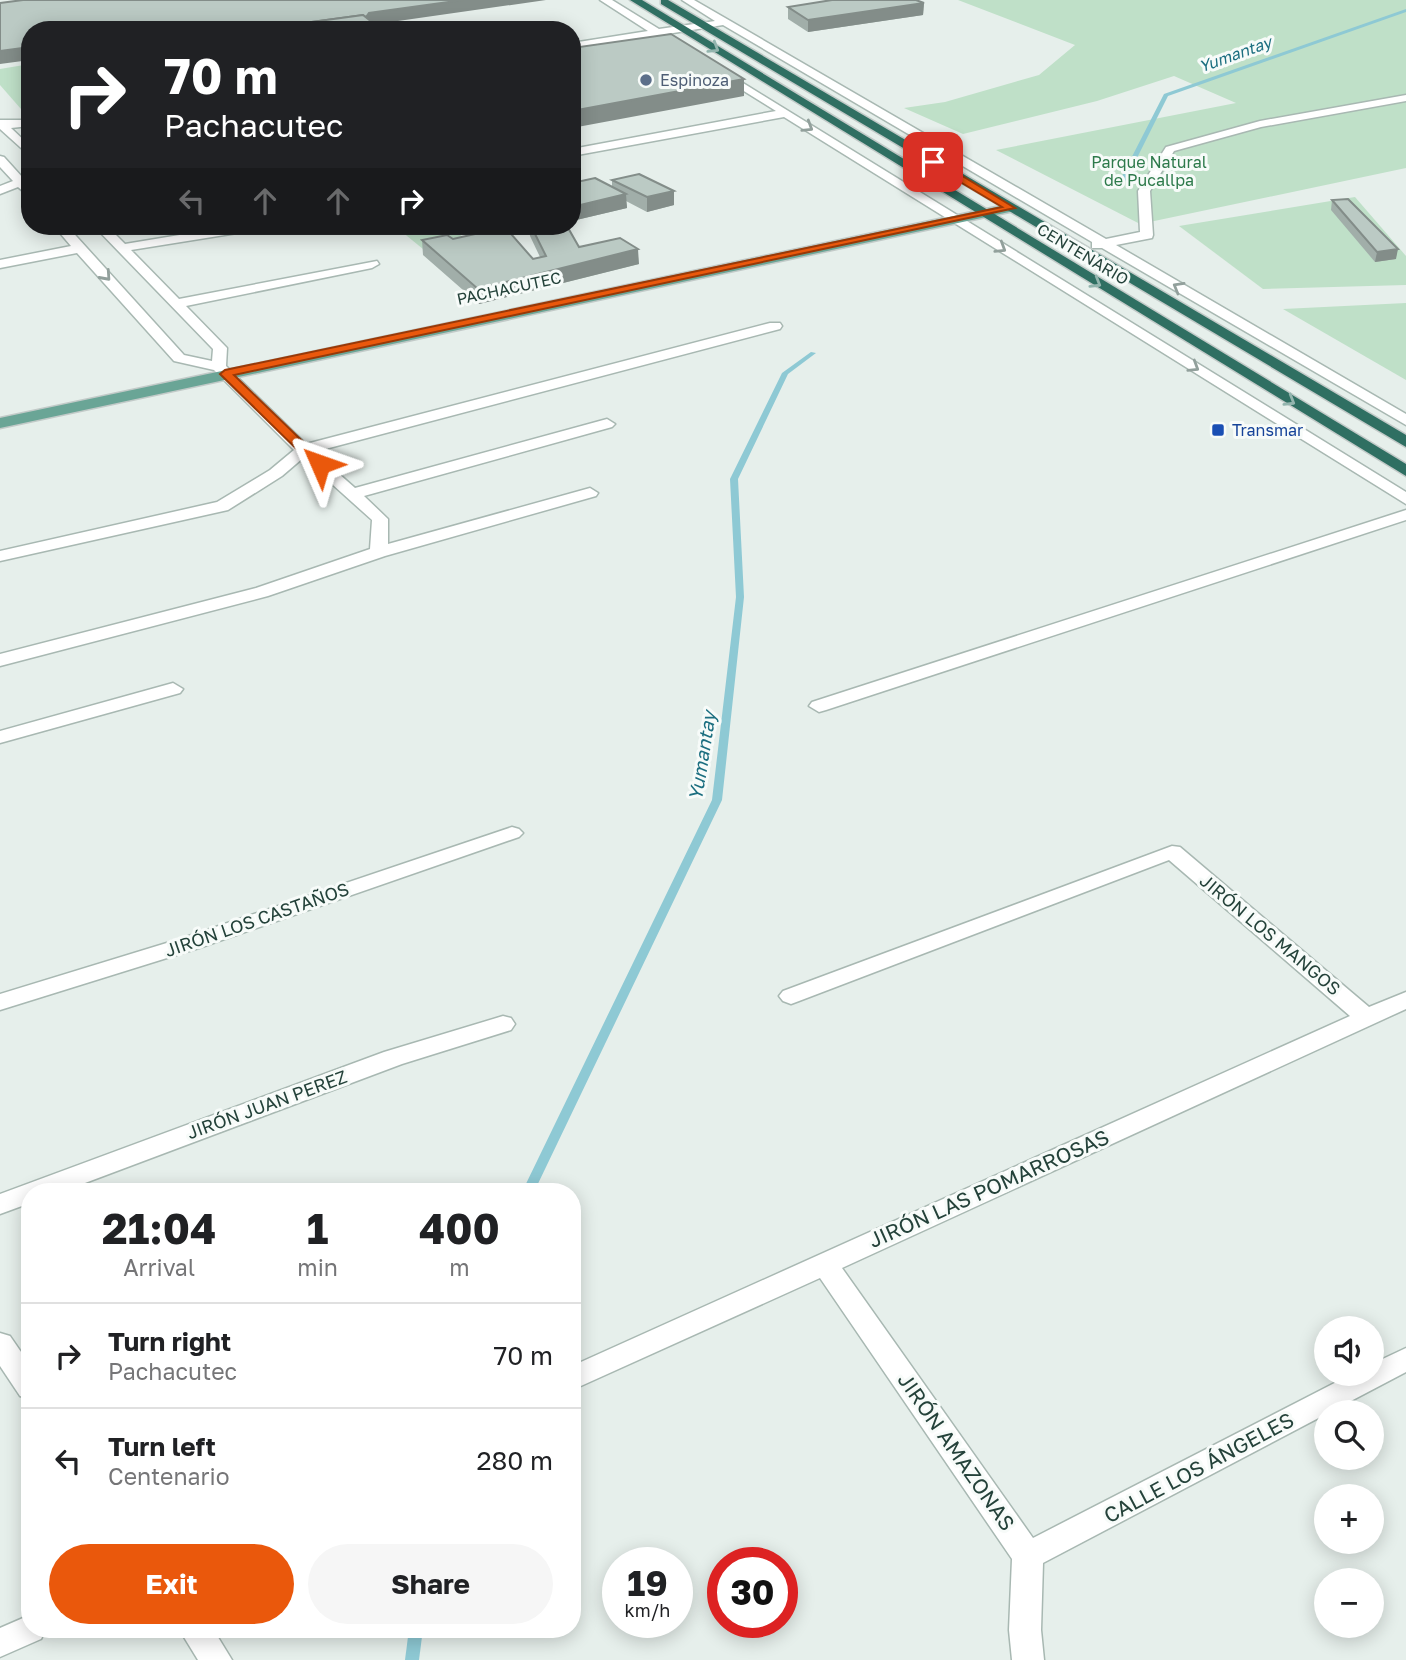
<!DOCTYPE html>
<meta charset="utf-8">
<style>
:root{--surface:#fff;--page:#f6f6f6;--text:#202124;--muted:#757577;--line:#e0e0e0;--accent:#ea580c}
body{margin:0;font-family:"Golos Text",sans-serif;background:var(--page);color:var(--text);height:100vh;display:flex;flex-direction:column;font-size:26px;white-space:nowrap}
*{box-sizing:border-box;margin:0}
p{font-size:23px;color:var(--muted)}
.icon{flex:none;width:38px;height:38px;fill:none;stroke:currentColor;stroke-width:2;stroke-linecap:round;stroke-linejoin:round}
.map{position:relative;flex:1;overflow:hidden}
.drawer{position:absolute;left:21px;top:1183px;width:560px;height:455px;display:flex;flex-direction:column;background:var(--surface);border-radius:28px;box-shadow:0 4px 18px #0003}
.drawer>*{flex:none}
.top-card{position:absolute;left:21px;top:21px;width:560px;height:214px;border-radius:28px;box-shadow:0 4px 18px #0003;background:#202124;color:#fff;overflow:hidden}
.buttons{position:absolute;left:1314px;top:1316px;display:grid;gap:14px}
.buttons a{display:grid;place-items:center;width:70px;height:70px;border-radius:50%;background:var(--surface);box-shadow:0 4px 18px #0003;font-size:35px}
.speed{position:absolute;left:602px;top:1547px;display:flex;gap:14px;font-size:35px;font-weight:700;text-align:center}
.speed>*{display:grid;place-content:center;width:91px;height:91px;border-radius:50%;background:var(--surface);box-shadow:0 4px 18px #0003;line-height:1}
.speed small{font-size:18px;font-weight:400}
.speed .limit{border:10px solid #d22;background:#fff;color:#111}
.pin{position:absolute;display:grid;place-items:center;width:60px;height:60px;color:#fff;margin:-30px;border-radius:14px;box-shadow:0 4px 10px #0006}
.me{position:absolute;width:77px;margin:-38px;rotate:313deg;stroke-linejoin:round;filter:drop-shadow(0 0 5px #0008)}
.turn{display:flex;align-items:center;gap:24px;height:147px;padding:0 28px;font-size:32px}
.turn .icon{width:91px;height:91px;stroke-width:2.5}
.turn b{display:block;font-size:49px;line-height:60px}
.lanes{display:flex;align-items:center;height:66px;padding:0 28px;background:#0003;justify-content:center;gap:35px;direction:ltr}
.lanes .off{opacity:.35}
.eta{display:flex;justify-content:space-evenly;align-items:center;height:119px;text-align:center}
.eta b{font-size:42px;font-weight:700;line-height:49px}
.cta{display:flex;gap:14px;margin-top:auto;padding:14px 28px}
.cta a{flex:1;height:80px;border-radius:42px;background:var(--accent);color:#fff;font-size:28px;font-weight:700;line-height:80px;text-align:center}
.cta a+a{background:var(--page);color:var(--text)}
ul{padding:0;list-style:none}
li{display:flex;align-items:center;gap:21px;height:105px;padding:0 28px;border-top:2px solid var(--line)}
li div{flex:1}
li b{display:block;font-size:26px}
li em{font-style:normal}
.map>svg:first-child{display:block}
.green{fill:#bfe0c8}
.lines{fill:none;stroke-linecap:round;stroke-linejoin:round}
.stream{fill:#8ec9d4;fill-rule:evenodd}
.minor-casing{stroke:#a8b8b2;stroke-width:3}
.major-casing{stroke:#c2cac8;stroke-width:3}
.highway-casing{stroke:#c2cac8;stroke-width:3}
.minor{fill:#fff;fill-rule:evenodd}
.major{fill:#6aa596;fill-rule:evenodd}
.highway{fill:#2f6f62;fill-rule:evenodd}
.wall{fill:#a1aea9}
.shaded-wall{fill:#838d89}
.building{fill:#bbcac4;stroke:#838d89;stroke-width:2}
.oneway{stroke:#93b5ae}
.oneway2{stroke:#92a09c}
.route{fill:#ea580c;stroke:#983908;stroke-width:2}
.service-dot{fill:#5c6f8a;stroke:#f7fbf9;stroke-width:2.5}
.transit-dot{fill:#1a4fb4;stroke:#f7fbf9;stroke-width:2.5}
.labels{text-anchor:middle;stroke-width:6;stroke-linejoin:round;paint-order:stroke}
.far-water-label{font-size:16px;font-style:italic;fill:#1c6f80;stroke:#f7fbf9}
.far-service-label{font-size:16px;fill:#4e5e75;stroke:#f7fbf9;text-anchor:start}
.far-park-label{font-size:16px;fill:#2d7a4b;stroke:#f7fbf9}
.far-street-label{font-size:16px;fill:#24423a;stroke:#f7fbf9}
.far-transit-label{font-size:16px;fill:#164399;stroke:#f7fbf9;text-anchor:start}
.street-label{font-size:18px;fill:#24423a;stroke:#f7fbf9}
.water-label{font-size:19px;font-style:italic;fill:#1c6f80;stroke:#f7fbf9}
.near-street-label{font-size:21px;fill:#24423a;stroke:#f7fbf9}
</style>
<div class="map">
<svg width="1406" height="1660" viewBox="0 0 1406 1660">
<rect width="100%" height="100%" fill="#e6efeb"/>
<g class="green">
<polygon points="958,0 1406,0 1406,168 1140,224 996,150 1236,103 1174,76 1097,101 963,134 904,108 945,102 1039,75 1075,45"/>
<polygon points="30,64 30,116 28,117 0,85 0,69"/>
<polygon points="1355,197 1406,256 1406,285 1263,289 1179,226"/>
<polygon points="448,226 467,240 423,249 396,227"/>
<polygon points="1406,303 1406,380 1283,309"/>
</g>
<g class="lines">
<g class="stream">
<polygon points="1406,9 1406,12 1168,96 1125,182 1122,184 1119,182 1164,94"/>
<polygon points="811,352 816,353 788,374 738,479 744,597 722,800 534,1192 522,1192 712,800 736,597 730,479 782,373"/>
<polygon points="409,1629 423,1629 419,1660 405,1660"/>
</g>
<g class="minor-casing">
<g id="minor">
<polygon points="600,0 612,0 659,29 715,21 682,0 694,0 1106,239 1140,232 1138,191 1166,147 1260,121 1406,95 1406,101 1261,127 1174,151 1150,191 1153,235 1152,238 1116,245 1406,414 1406,425 1102,248 1092,248 1092,242 723,25 667,34 687,47 687,51 683,52 655,36 572,49 572,43 648,31"/>
<polygon points="722,70 1406,492 1406,504 784,117 572,156 572,149 776,111 718,75 718,71"/>
<polygon points="0,120 30,120 30,126 11,128 30,146 30,156 0,129"/>
<polygon points="0,156 4,157 23,178 30,175 30,197 18,187 0,194 0,186 13,181 0,167"/>
<polygon points="54,226 67,226 184,355 212,361 213,349 94,226 107,226 125,244 234,226 262,226 256,230 131,250 179,299 377,261 379,264 372,268 186,306 227,348 226,366 306,444 770,323 780,323 782,326 780,329 314,452 355,488 607,419 615,424 612,427 364,496 388,519 388,544 590,488 598,493 596,496 385,556 268,596 0,666 0,654 256,588 370,549 372,520 303,458 282,476 228,510 0,561 0,551 217,502 270,470 294,450 214,370 174,361 77,253 0,268 0,260 71,246"/>
<polygon points="1406,510 1406,520 826,710 819,712 809,706 812,702"/>
<polygon points="173,683 183,689 180,693 0,743 0,731"/>
<polygon points="512,827 519,829 523,833 519,837 199,948 0,1010 0,994 183,938"/>
<polygon points="1172,846 1180,847 1369,1007 1406,992 1406,1009 842,1268 1033,1538 1352,1374 1372,1374 1372,1364 1406,1348 1406,1372 1043,1563 1041,1630 1044,1660 1012,1660 1009,1630 1012,1559 820,1278 572,1390 572,1366 1350,1016 1169,860 799,1001 791,1004 783,1001 779,996 783,991"/>
<polygon points="503,1016 511,1018 515,1024 511,1030 402,1064 61,1192 30,1192 30,1203 0,1214 0,1194 384,1052"/>
<polygon points="0,1333 10,1336 30,1365 30,1399 20,1396 0,1366"/>
<polygon points="30,1615 30,1629 46,1629 41,1639 0,1657 0,1628"/>
<polygon points="179,1629 213,1629 232,1660 198,1660"/>
</g>
</g>
<g class="major-casing">
<polygon id="major" points="1010,204 1014,205 1014,211 0,428 0,418"/>
</g>
<g class="highway-casing">
<g id="highway">
<polygon points="630,0 642,0 1406,464 1406,476"/>
<polygon points="661,0 668,0 1406,435 1406,447 661,4"/>
</g>
</g>
<use href="#minor" class="minor"/>
<use href="#major" class="major"/>
<use href="#highway" class="highway"/>
</g>
<g class="wall">
<polygon points="924,3 923,15 808,32 788,19 788,7"/>
<polygon points="612,180 674,205 647,212 626,201 627,208 572,221 572,183 612,187"/>
<polygon points="1332,200 1396,259 1375,262 1331,210"/>
<polygon points="529,226 567,226 579,247 639,264 479,304 423,255 422,240 453,239 474,234 474,232 533,259 540,257 530,236"/>
</g>
<g class="shaded-wall">
<polygon points="463,0 546,0 370,25 281,30 369,13"/>
<polygon points="924,3 923,15 808,32 808,20"/>
<polygon points="30,47 30,60 0,64 0,51"/>
<polygon points="744,79 744,96 572,128 572,111"/>
<polygon points="674,191 674,205 647,212 647,197"/>
<polygon points="626,194 627,208 572,221 572,207"/>
<polygon points="638,249 639,264 479,304 478,289"/>
<polygon points="1398,249 1396,259 1375,262 1377,252"/>
</g>
<g class="building">
<polygon points="23,0 463,0 369,13 366,17 363,15 253,30 244,30 235,23 191,30 30,30 30,47 0,51 0,3"/>
<polygon points="832,0 916,0 924,3 808,20 788,7"/>
<polygon points="363,15 382,30 253,30"/>
<polygon points="235,23 244,30 191,30"/>
<polygon points="671,34 744,79 572,111 572,48"/>
<polygon points="639,174 674,191 647,197 612,180"/>
<polygon points="595,178 626,194 572,207 572,183"/>
<polygon points="1348,199 1398,249 1377,252 1332,200"/>
<polygon points="504,226 533,259 546,256 531,226 567,226 579,247 620,238 638,249 478,289 422,240 447,235 453,239 475,234 474,232"/>
</g>
<defs><path id="oneway-chevron" d="M-2-3.5L2.5 0L-2 3.5" fill="none" stroke-width="1.6" stroke-linecap="round" stroke-linejoin="round" transform="scale(1.75)"/></defs>
<g class="oneway">
<use href="#oneway-chevron" transform="translate(714 48) rotate(32)"/>
<use href="#oneway-chevron" transform="translate(1096 283) rotate(31)"/>
<use href="#oneway-chevron" transform="translate(1290 401) rotate(31)"/>
</g>
<g class="oneway2">
<use href="#oneway-chevron" transform="translate(808 127) rotate(32)"/>
<use href="#oneway-chevron" transform="translate(1001 248) rotate(32)"/>
<use href="#oneway-chevron" transform="translate(106 276) rotate(48)"/>
<use href="#oneway-chevron" transform="translate(1178 287) rotate(-150)"/>
<use href="#oneway-chevron" transform="translate(1194 367) rotate(32)"/>
</g>
<polygon class="route" points="930,160 936,160 1015,208 234,375 324,462 324,467 315,467 220,374 225,370 1002,207 930,164"/>
<circle class="service-dot" cx="646" cy="80" r="7"/>
<rect class="transit-dot" x="1211" y="423" width="14" height="14" rx="3.5"/>
<g class="labels">
<g class="far-water-label">
<text transform="translate(1235 54) rotate(-20)" y="6">Yumantay</text>
</g>
<g class="far-service-label">
<text x="660" y="86">Espinoza</text>
</g>
<g class="far-park-label">
<text x="1149" y="168">Parque Natural<tspan x="1149" dy="18">de Pucallpa</tspan></text>
</g>
<g class="far-street-label">
<text transform="translate(1083 254) rotate(31)" y="6">CENTENARIO</text>
<text transform="translate(509 288) rotate(-12)" y="6">PACHACUTEC</text>
</g>
<g class="far-transit-label">
<text x="1232" y="436">Transmar</text>
</g>
<g class="street-label">
<text transform="translate(257 920) rotate(-19)" y="6">JIRÓN LOS CASTAÑOS</text>
<text transform="translate(1270 935) rotate(40)" y="6">JIRÓN LOS MANGOS</text>
<text transform="translate(267 1105) rotate(-20)" y="6">JIRÓN JUAN PEREZ</text>
</g>
<g class="water-label">
<text transform="translate(702 756) rotate(-81)" y="7">Yumantay</text>
</g>
<g class="near-street-label">
<text transform="translate(989 1189) rotate(-24)" y="7">JIRÓN LAS POMARROSAS</text>
<text transform="translate(956 1452) rotate(55)" y="7">JIRÓN AMAZONAS</text>
<text transform="translate(1199 1468) rotate(-28)" y="7">CALLE LOS ÁNGELES</text>
</g>
</g>
</svg>
<div class="buttons">
<a><svg class="icon" aria-label="sound" viewBox="0 0 24 24"><path d="M4 9h4l5-4v14l-5-4H4zM17 9q2 3 0 6"/></svg></a>
<a><svg class="icon" aria-label="search" viewBox="0 0 24 24"><circle cx="10" cy="10" r="6"/><path d="M15 15l6 6"/></svg></a>
<a>+</a>
<a>−</a>
</div>
<div class="speed"><div>19<small>km/h</small></div><div class="limit">30</div></div>
<div class="pin" style="left:933px;top:162px;background:#d93025"><svg class="icon" aria-label="arrive" viewBox="0 0 24 24"><path d="M6 21V4h12l-3 4 3 4H6"/></svg></div>
<svg class="me" style="left:320px;top:464px" viewBox="-20 -20 40 40"><path d="M0-17L14 15 0 8-14 15z" fill="#ea580c" stroke="#fff" stroke-width="4"/></svg>
<div class="top-card">
<div class="turn"><svg class="icon" aria-label="right" viewBox="0 0 24 24"><path d="M7 20v-9h11M14 6l5 5-5 5"/></svg><div><b>70 m</b>Pachacutec</div></div>
<div class="lanes"><svg class="icon off" aria-label="left" viewBox="0 0 24 24"><path d="M17 20v-9H6M10 6l-5 5 5 5"/></svg><svg class="icon off" aria-label="ahead" viewBox="0 0 24 24"><path d="M12 20V5M6 11l6-6 6 6"/></svg><svg class="icon off" aria-label="ahead" viewBox="0 0 24 24"><path d="M12 20V5M6 11l6-6 6 6"/></svg><svg class="icon" aria-label="right" viewBox="0 0 24 24"><path d="M7 20v-9h11M14 6l5 5-5 5"/></svg></div>
</div>
<section class="drawer">
<div class="eta">
<div><b>21:04</b><p>Arrival</p></div>
<div><b>1</b><p>min</p></div>
<div><b>400</b><p>m</p></div>
</div>
<ul>
<li><svg class="icon" aria-label="right" viewBox="0 0 24 24"><path d="M7 20v-9h11M14 6l5 5-5 5"/></svg><div><b>Turn right</b><p>Pachacutec</p></div><em>70 m</em></li>
<li><svg class="icon" aria-label="left" viewBox="0 0 24 24"><path d="M17 20v-9H6M10 6l-5 5 5 5"/></svg><div><b>Turn left</b><p>Centenario</p></div><em>280 m</em></li>
</ul>
<div class="cta"><a>Exit</a><a>Share</a></div>
</section>
</div>
